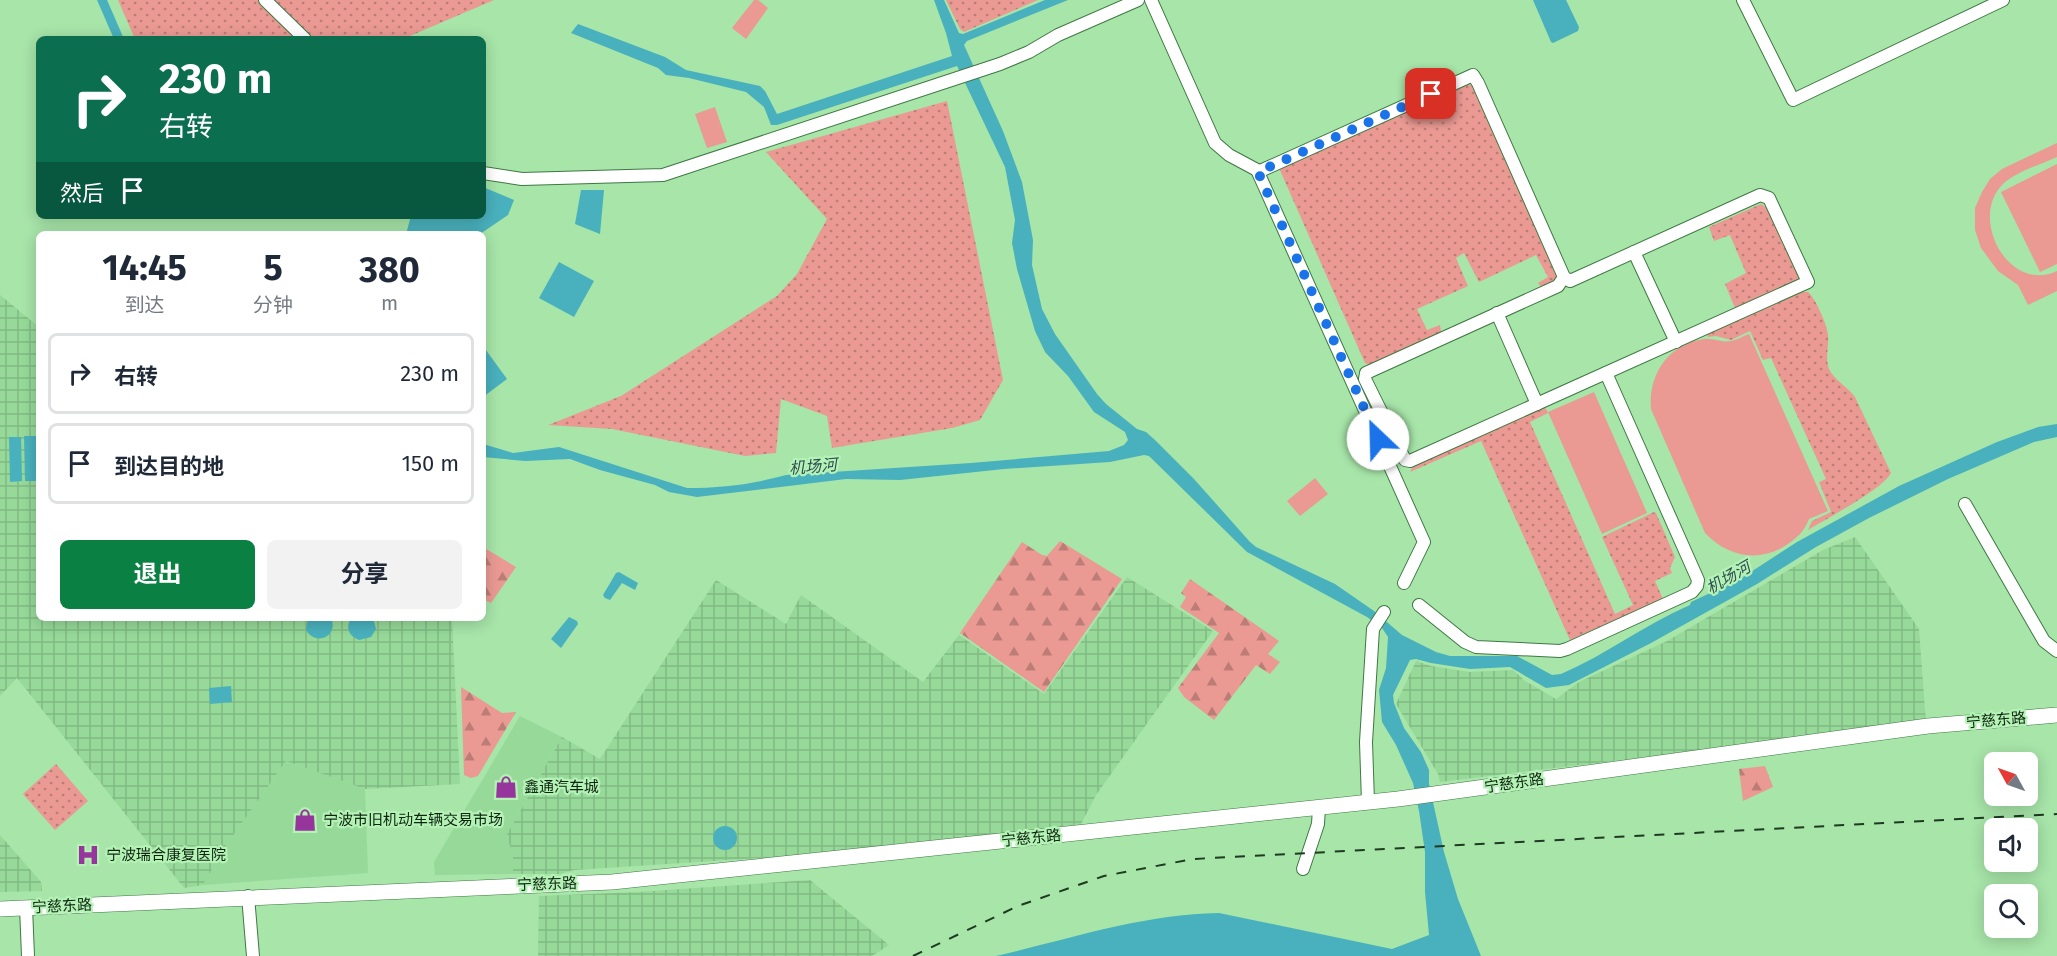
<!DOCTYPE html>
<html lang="zh">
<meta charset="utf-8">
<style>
:root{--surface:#fff;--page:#f2f2f3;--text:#1f2937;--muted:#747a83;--line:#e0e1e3;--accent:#0b8043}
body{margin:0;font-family:"Fira Sans","Noto Sans SC",sans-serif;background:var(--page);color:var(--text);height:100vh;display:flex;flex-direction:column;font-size:22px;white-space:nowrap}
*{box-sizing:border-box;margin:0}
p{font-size:20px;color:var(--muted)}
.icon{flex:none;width:33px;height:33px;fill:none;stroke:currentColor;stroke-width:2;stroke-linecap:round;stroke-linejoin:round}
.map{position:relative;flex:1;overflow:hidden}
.panel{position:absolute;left:36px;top:231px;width:450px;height:390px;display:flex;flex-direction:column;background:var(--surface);border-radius:9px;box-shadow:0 3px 15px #0003}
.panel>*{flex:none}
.top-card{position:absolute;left:36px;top:36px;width:450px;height:183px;border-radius:9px;box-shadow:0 3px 15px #0003;background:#0b6e4f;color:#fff;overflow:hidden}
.needle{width:39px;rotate:310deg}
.controls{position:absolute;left:1984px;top:752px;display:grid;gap:12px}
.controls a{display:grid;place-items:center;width:54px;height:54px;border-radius:9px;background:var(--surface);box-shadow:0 3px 15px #0003;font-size:30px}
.pin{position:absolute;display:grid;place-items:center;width:51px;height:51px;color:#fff;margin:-26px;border-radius:12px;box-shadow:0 3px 9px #0006}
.me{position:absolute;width:66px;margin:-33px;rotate:336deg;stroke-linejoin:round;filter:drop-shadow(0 0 4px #0008)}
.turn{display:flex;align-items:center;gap:21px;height:126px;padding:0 24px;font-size:27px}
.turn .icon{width:78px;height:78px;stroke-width:2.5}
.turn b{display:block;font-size:42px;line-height:51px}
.then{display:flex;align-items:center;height:57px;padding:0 24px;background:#0003;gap:12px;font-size:22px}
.eta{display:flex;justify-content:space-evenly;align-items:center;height:102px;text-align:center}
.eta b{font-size:36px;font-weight:700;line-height:42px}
.action{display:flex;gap:12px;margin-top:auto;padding:12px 24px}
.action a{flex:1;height:69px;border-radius:9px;background:var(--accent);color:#fff;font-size:24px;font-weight:700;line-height:69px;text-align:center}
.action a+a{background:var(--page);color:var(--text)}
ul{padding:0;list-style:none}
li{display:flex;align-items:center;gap:18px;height:81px;margin:0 12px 9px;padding:0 12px;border:3px solid var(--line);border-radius:9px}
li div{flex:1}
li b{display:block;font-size:22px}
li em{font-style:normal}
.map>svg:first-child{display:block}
.built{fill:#96d999}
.industrial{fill:url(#industrial-grid)}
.grass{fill:url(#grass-dots)}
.forest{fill:url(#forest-firs)}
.garden{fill:#ea9a93}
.water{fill:#49b1bd}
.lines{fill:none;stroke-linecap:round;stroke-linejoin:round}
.minor-casing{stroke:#3e7843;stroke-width:14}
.major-casing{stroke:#3e7843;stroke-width:16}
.minor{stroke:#fff;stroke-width:12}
.major{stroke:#fff;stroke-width:15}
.rail{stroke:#1e3a20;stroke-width:2;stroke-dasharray:10 10;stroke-linecap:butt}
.route{stroke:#1a73e8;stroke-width:10;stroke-dasharray:0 18}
.labels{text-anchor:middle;stroke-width:4.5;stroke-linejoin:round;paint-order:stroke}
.street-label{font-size:15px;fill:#0e2610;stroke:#b4f2b6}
.poi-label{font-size:15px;fill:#0e2610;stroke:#b4f2b6;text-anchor:start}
.water-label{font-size:16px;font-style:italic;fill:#2e4e52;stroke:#b4f2b6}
</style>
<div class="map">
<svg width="2057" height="956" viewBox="0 0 2057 956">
<defs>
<pattern id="industrial-grid" width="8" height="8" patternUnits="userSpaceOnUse" patternTransform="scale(1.5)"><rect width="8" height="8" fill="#96d999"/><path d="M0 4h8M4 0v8" fill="none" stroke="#80ba83"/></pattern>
<pattern id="grass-dots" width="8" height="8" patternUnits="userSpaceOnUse" patternTransform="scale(1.5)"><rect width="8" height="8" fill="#ea9a93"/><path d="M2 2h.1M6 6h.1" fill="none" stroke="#bc7d77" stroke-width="1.8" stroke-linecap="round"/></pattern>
<pattern id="forest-firs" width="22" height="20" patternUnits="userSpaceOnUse" patternTransform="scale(1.5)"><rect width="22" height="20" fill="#ea9a93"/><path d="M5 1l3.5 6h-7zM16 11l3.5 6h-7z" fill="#bc7d77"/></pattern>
</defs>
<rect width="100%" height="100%" fill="#a7e5a9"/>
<g class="built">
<polygon points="520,716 562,737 506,836 513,853 513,874 435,875 434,862"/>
<polygon points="286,761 365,789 368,873 203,885 222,851"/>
</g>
<g class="industrial">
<polygon points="0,295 39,327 39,618 452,618 460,784 365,789 286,761 222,851 203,885 184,888 17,678 0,696"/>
<polygon points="1855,537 1919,629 1926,723 1440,782 1438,774 1396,704 1416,661 1431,666 1469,672 1513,670 1525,681 1556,699 1579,682 1667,641 1823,550"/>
<polygon points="1127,577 1213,631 1096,795 1081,824 809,855 574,870 560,874 513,874 513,853 506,836 562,737 600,759 716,580 786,624 801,595 923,682 959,635 1044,694"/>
<polygon points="0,835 41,882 42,891 0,892"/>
<polygon points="810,880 889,945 872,956 538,956 539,896 638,892"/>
</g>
<g class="grass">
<polygon points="118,0 494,0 403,39 135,39"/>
<polygon points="946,0 1038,0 964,32 960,29"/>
<polygon points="1467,84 1472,86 1474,90 1557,278 1555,283 1541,287 1538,283 1548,277 1536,255 1479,282 1464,253 1456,258 1468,286 1417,309 1427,330 1440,325 1441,331 1438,336 1370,365 1365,363 1279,168"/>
<polygon points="947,101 1003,380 980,420 952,428 832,448 827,416 781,399 776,453 745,456 612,429 548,425 621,396 777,296 797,274 827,219 766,152"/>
<polygon points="1761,204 1768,209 1799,278 1798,281 1739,309 1735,308 1725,284 1746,273 1730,235 1714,241 1709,227"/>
<path d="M1802,292H1808C1816,299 1827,325 1828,335C1829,347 1825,357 1829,369C1834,380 1848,387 1855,397L1891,473C1883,489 1826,519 1808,530L1812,521L1831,512L1819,482L1826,479L1771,358L1763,360L1750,331L1731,340L1716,336L1708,337L1707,334Z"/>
<polygon points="1545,407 1548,413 1530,422 1615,614 1633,605 1602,537 1654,512 1656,513 1675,557 1670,568 1672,573 1655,581 1663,599 1570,640 1481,441 1410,472 1413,466"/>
<polygon points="56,764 88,801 55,830 23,794"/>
</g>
<g class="forest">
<polygon points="1060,541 1122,579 1044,692 960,633 1022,542 1042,555 1047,556"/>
<polygon points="483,547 516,567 491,603 483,599"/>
<polygon points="1190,579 1279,641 1268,654 1280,662 1270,674 1256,665 1214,720 1184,697 1178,688 1219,633 1180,607 1186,597 1181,593"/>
<polygon points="461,687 502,713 516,712 478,776 471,778 464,775"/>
<polygon points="1765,766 1773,787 1743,801 1739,769"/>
</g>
<g class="garden">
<polygon points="754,0 758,0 768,8 746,39 732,28"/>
<polygon points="715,107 727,142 707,148 695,114"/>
<path d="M2057,143V157C2040,165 2017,171 2003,184C1968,218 2009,294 2057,271V291L2028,305L2018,285L1998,271L1981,248L1975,230V208L1982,192L1990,179L2002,169Z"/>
<polygon points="2057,164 2057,264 2040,272 2001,192"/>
<path d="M1749,334L1828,511L1809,519C1804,532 1797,538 1785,546C1757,563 1727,556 1705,533L1651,409C1648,375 1668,344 1704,339C1713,338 1723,343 1731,341C1737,340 1743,336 1749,334Z"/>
<polygon points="1594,392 1647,513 1602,534 1548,412"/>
<polygon points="1315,478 1328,494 1300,516 1287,501"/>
</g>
<g class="water">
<polygon points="97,0 107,0 124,39 114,39"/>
<path d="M934,0H944L959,33L963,34L1045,0H1068L967,41L964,45L1003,131L1022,182L1033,240L1032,265L1042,309L1055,334L1097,394L1106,404L1137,429L1146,432L1155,440L1194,479L1250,542L1256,547L1335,584L1374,611L1402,635L1436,652L1450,656H1517L1552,675L1561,674C1606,655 1645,624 1690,605L1691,602L1740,579L1797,542L1899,486L1997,442L2038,427L2057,424V437L2034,442L1948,479L1869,518L1816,547L1757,584L1651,643L1569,685L1546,688L1510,667L1470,669L1431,663L1416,659L1410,660L1393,695L1394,703L1404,728L1421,752L1429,770V784L1444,852L1458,899L1481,956H996C1070,939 1143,914 1219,913L1392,949L1429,935L1425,892V852L1419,811L1413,783L1396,745L1382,722L1379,690L1386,668L1388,637L1382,628L1367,617L1247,552L1149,456L1144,455L1110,462L1004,469L900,480L846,479L697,497L669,492L655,485L600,470L570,459L525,461L483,457V444L513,453L559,447L687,488C721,488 754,484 786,475L971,463L1109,451L1124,445L1128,440L1125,432L1094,412L1068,376L1045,352L1035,331L1017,269L1012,243L1015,220L1005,167L957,66L777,125H771L764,107L746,92L689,78L666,75L658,68L571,33L578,24L665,57L686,70L760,86L765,91L777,114L952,56L946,33Z"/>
<polygon points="1533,0 1566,0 1579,27 1578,31 1553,43 1551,42"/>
<polygon points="483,187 514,200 508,215 480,234 406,234 411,216 483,216"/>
<polygon points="581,190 604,190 600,234 575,224"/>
<polygon points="559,262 594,281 574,317 539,298"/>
<polygon points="483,346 507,379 483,397"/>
<polygon points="24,436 36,436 37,481 25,481"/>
<polygon points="9,437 21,437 22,481 10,482"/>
<polygon points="619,572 638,583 635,590 622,583 610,600 605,598 603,595 616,573"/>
<polygon points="569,617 577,621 578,624 561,648 551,639"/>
<path d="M308,618H331C339,636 316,647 306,630Z"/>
<path d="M351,618H373L376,629L371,637L359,640C349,636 345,628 351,618Z"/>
<polygon points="231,686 232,702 210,704 209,688"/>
<circle cx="725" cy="838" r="12"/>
</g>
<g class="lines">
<g class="minor-casing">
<g id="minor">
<polyline points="265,0 305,39"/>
<polyline points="1151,0 1215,143 1229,155 1257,170 1424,542 1404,583"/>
<polyline points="1743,0 1793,100 2003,0"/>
<polyline points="1258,172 1473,75 1478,83 1564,277 1570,281 1760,195 1769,198 1808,282 1410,461 1405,460 1365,379 1366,373 1558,286 1564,277"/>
<polyline points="483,173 522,179 663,175 1000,64 1029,52 1058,35 1138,0"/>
<polyline points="1634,252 1676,342"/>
<polyline points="1497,313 1537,404"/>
<polyline points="1965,504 2044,641 2057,651"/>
<polyline points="1419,605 1465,642 1476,647 1560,651 1567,649 1692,592 1697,586 1698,580 1606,373"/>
<polyline points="1368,802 1366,742 1373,629 1384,612"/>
<polyline points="1303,869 1318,824 1319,807"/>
<polyline points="248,896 253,956"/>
<polyline points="26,907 28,956"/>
</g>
</g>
<g class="major-casing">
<polyline id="major" points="0,909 612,882 1398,799 1928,726 2057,715"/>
</g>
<use href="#minor" class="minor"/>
<use href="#major" class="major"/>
<polyline class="rail" points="913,956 1018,906 1104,876 1193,859 2057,814"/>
</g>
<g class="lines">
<polyline class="route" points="1378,439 1258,172 1431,94"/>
</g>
<defs>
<g id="shop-bare" transform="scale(1.8)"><path d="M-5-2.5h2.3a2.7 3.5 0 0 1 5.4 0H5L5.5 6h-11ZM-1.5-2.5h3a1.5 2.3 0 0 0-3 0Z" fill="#96359c" stroke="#b4f2b6" stroke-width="2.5" paint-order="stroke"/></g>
<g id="hospital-bare" transform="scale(1.8)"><path d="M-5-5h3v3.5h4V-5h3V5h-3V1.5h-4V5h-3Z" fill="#96359c" stroke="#b4f2b6" stroke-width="2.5" paint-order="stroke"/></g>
</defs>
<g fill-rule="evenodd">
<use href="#shop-bare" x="506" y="787"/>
<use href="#shop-bare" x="305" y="820"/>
<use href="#hospital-bare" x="88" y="855"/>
</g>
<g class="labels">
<g class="street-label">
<text transform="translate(1996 720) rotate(-5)" y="5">宁慈东路</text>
<text transform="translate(1514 783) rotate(-8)" y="5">宁慈东路</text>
<text transform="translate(1031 838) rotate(-6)" y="5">宁慈东路</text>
<text transform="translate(547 884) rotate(-2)" y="5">宁慈东路</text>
<text transform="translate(62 906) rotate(-3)" y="5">宁慈东路</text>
</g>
<g class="poi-label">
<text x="524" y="792">鑫通汽车城</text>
<text x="323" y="825">宁波市旧机动车辆交易市场</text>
<text x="106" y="860">宁波瑞合康复医院</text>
</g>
<g class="water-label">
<text transform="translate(813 466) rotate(-5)" y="6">机场河</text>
<text transform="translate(1728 577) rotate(-30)" y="6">机场河</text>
</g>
</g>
</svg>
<div class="controls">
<a><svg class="needle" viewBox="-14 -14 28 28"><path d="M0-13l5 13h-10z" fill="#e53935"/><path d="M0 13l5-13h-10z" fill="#747a83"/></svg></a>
<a><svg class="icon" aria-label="sound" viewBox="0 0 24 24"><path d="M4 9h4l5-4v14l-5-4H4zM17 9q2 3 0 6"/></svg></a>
<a><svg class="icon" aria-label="search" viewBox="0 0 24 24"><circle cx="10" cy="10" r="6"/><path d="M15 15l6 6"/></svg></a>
</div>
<div class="pin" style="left:1431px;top:94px;background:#d93025"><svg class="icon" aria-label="arrive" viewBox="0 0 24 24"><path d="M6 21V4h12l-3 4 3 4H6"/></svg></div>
<svg class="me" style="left:1378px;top:439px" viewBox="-20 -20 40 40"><circle r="19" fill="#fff"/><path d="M0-13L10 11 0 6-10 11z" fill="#1a73e8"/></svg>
<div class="top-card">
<div class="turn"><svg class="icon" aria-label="right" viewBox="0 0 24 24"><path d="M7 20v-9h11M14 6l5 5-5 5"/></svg><div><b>230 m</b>右转</div></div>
<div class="then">然后<svg class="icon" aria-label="arrive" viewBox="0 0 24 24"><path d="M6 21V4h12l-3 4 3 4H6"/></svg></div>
</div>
<section class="panel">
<div class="eta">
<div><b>14:45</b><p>到达</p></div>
<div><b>5</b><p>分钟</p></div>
<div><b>380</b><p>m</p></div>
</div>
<ul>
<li><svg class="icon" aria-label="right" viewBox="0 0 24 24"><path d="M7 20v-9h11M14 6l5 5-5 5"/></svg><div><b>右转</b></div><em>230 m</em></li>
<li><svg class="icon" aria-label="arrive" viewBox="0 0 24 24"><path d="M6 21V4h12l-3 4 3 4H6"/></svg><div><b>到达目的地</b></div><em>150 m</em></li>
</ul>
<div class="action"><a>退出</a><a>分享</a></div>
</section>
</div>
